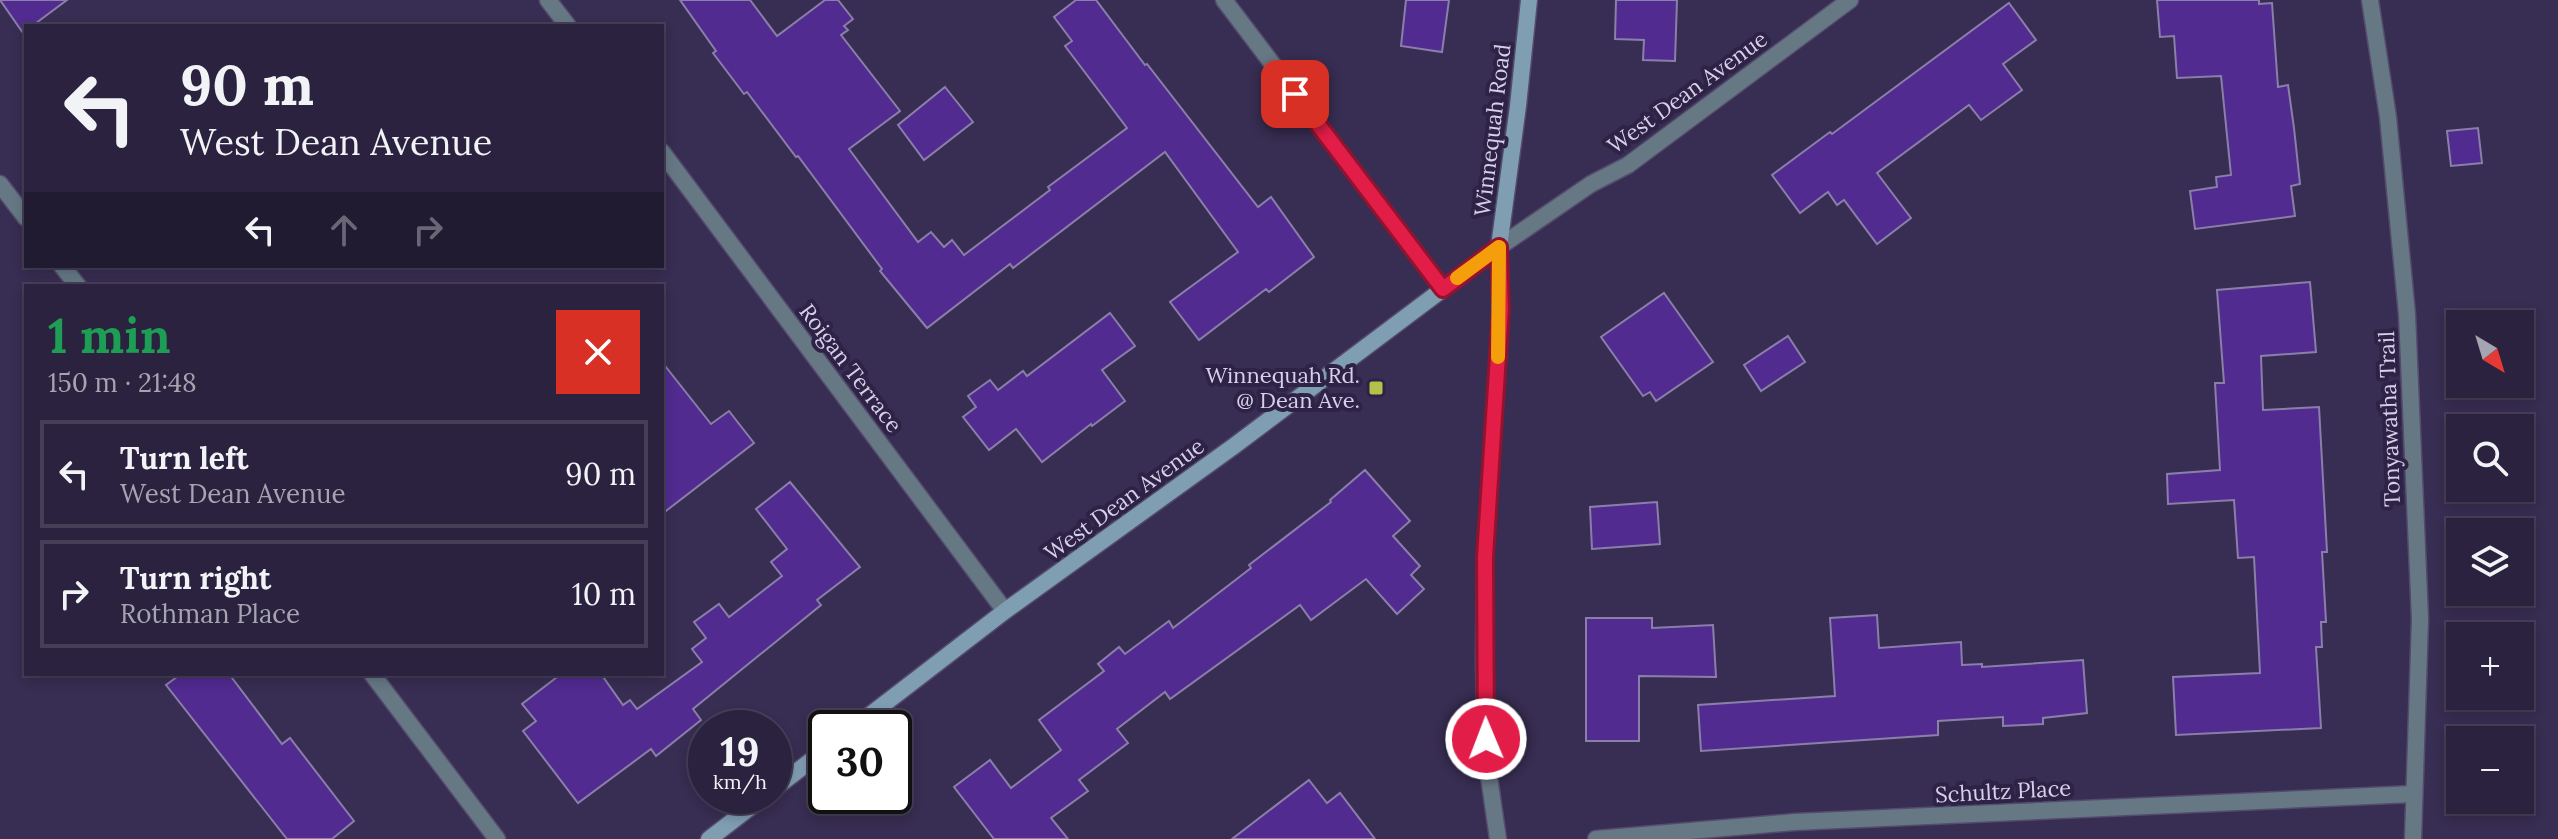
<!DOCTYPE html>
<meta charset="utf-8">
<style>
:root{--surface:#2a223e;--page:#322a45;--text:#f1f3f6;--muted:#a5a4b0;--line:#463f58}
body{margin:0;font-family:Lora,serif;background:var(--page);color:var(--text);height:100vh;display:flex;flex-direction:column;font-size:30px;white-space:nowrap}
*{box-sizing:border-box;margin:0}
p{font-size:26px;color:var(--muted)}
.icon{flex:none;width:44px;height:44px;fill:none;stroke:currentColor;stroke-width:2;stroke-linecap:round;stroke-linejoin:round}
.map{position:relative;flex:1;overflow:hidden}
.side{position:absolute;left:24px;top:284px;width:640px;height:392px;display:flex;flex-direction:column;background:var(--surface);border-radius:0px;box-shadow:0 4px 12px #0003,0 0 0 2px var(--line)}
.side>*{flex:none}
.banner{position:absolute;left:24px;top:24px;width:640px;height:244px;border-radius:0px;box-shadow:0 4px 12px #0003,0 0 0 2px var(--line);background:#2a223e;color:var(--text);overflow:hidden}
.needle{width:52px;rotate:142deg}
.buttons{position:absolute;left:2446px;top:310px;display:grid;gap:16px}
.buttons a{display:grid;place-items:center;width:88px;height:88px;border-radius:0px;background:var(--surface);box-shadow:0 4px 12px #0003,0 0 0 2px var(--line);font-size:40px}
.speed{position:absolute;left:688px;top:710px;display:flex;gap:16px;font-size:40px;font-weight:700;text-align:center}
.speed>*{display:grid;place-content:center;width:104px;height:104px;border-radius:50%;background:var(--surface);box-shadow:0 4px 12px #0003,0 0 0 2px var(--line);line-height:1}
.speed small{font-size:20px;font-weight:400}
.speed .limit{border:4px solid #111;border-radius:12px;background:#fff;color:#111}
.pin{position:absolute;display:grid;place-items:center;width:68px;height:68px;color:#fff;margin:-34px;border-radius:16px;box-shadow:0 4px 12px #0006}
.me{position:absolute;width:88px;margin:-44px;rotate:359deg;stroke-linejoin:round;filter:drop-shadow(0 0 6px #0008)}
.turn{display:flex;align-items:center;gap:28px;height:168px;padding:0 24px;font-size:36px}
.turn .icon{width:104px;height:104px;stroke-width:2.5}
.turn b{display:block;font-size:56px;line-height:68px}
.lanes{display:flex;align-items:center;height:76px;padding:0 24px;background:#0003;justify-content:center;gap:40px;direction:ltr}
.lanes .off{opacity:.35}
.round{display:grid;place-items:center;flex:none;width:84px;height:84px;border-radius:0px;background:var(--page)}
.summary{display:flex;align-items:center;justify-content:space-between;height:136px;padding:0 24px}
h1{font-size:48px;font-weight:800;line-height:60px;color:#1e9e55}
ul{padding:0;list-style:none}
li{display:flex;align-items:center;gap:24px;height:108px;margin:0 16px 12px;padding:0 8px;border:4px solid var(--line);border-radius:0px}
li div{flex:1}
li b{display:block;font-size:30px}
li em{font-style:normal}
.map>svg:first-child{display:block}
.building{fill:#512b90;stroke:#897fa9;stroke-width:2}
.lines{fill:none;stroke-linecap:round;stroke-linejoin:round}
.street-casing{stroke:#544b6d;stroke-width:19}
.secondary-casing{stroke:#544b6d;stroke-width:19}
.street{stroke:#657884;stroke-width:16}
.secondary{stroke:#7f9eb1;stroke-width:16}
.route-casing{stroke:#92132f;stroke-width:20}
.route{stroke:#e11d48;stroke-width:14}
.slow{stroke:#f59e0b;stroke-width:14}
.poi-dot{fill:#b3c24b;stroke:#2e2347;stroke-width:3}
.labels{text-anchor:middle;stroke-width:8;stroke-linejoin:round;paint-order:stroke}
.street-label{font-size:22px;fill:#d6d1e8;stroke:#2e2347}
.poi-label{font-size:22px;fill:#d6d1e8;stroke:#2e2347;text-anchor:end}
</style>
<div class="map">
<svg width="2558" height="839" viewBox="0 0 2558 839">
<rect width="100%" height="100%" fill="#382d52"/>
<g class="building">
<polygon points="0,0 67,0 32,26 26,26 23,33"/>
<polygon points="680,0 750,0 777,36 825,0 838,0 853,19 844,26 848,30 841,35 900,111 849,149 918,242 931,232 944,247 952,240 964,255 1050,190 1048,187 1127,128 1065,46 1072,41 1054,17 1076,0 1096,0 1145,65 1147,64 1258,207 1271,197 1314,257 1269,292 1266,289 1199,340 1170,302 1238,252 1165,152 1013,268 1010,264 927,328 880,271 882,269 798,156 796,157 747,92 744,94 713,53 716,51"/>
<polygon points="1406,0 1449,0 1442,52 1401,46"/>
<polygon points="1616,0 1677,0 1675,61 1643,60 1644,40 1615,39"/>
<polygon points="2157,0 2259,0 2259,4 2272,3 2278,87 2288,85 2294,128 2300,184 2291,186 2295,216 2195,229 2190,191 2217,187 2216,177 2231,175 2221,76 2177,78 2174,36 2160,37"/>
<polygon points="2009,3 2036,40 2003,64 2022,90 1981,120 1969,105 1877,173 1911,218 1877,244 1844,200 1837,205 1828,192 1800,213 1772,175 1830,132 1832,134"/>
<polygon points="945,87 973,122 924,160 898,125"/>
<polygon points="2478,128 2482,163 2451,166 2447,131"/>
<polygon points="2310,282 2316,352 2261,356 2263,410 2319,407 2327,552 2322,552 2326,622 2321,622 2322,647 2316,647 2321,728 2176,735 2173,677 2260,673 2254,557 2238,558 2234,500 2168,504 2167,474 2220,470 2215,383 2224,383 2217,290"/>
<polygon points="1664,293 1713,362 1656,401 1650,392 1643,396 1601,337"/>
<polygon points="1110,313 1135,346 1102,370 1125,401 1092,426 1091,424 1042,462 1016,429 989,450 963,417 976,407 968,396 990,380 998,390 1023,371 1027,376"/>
<polygon points="1788,336 1805,362 1761,391 1744,365"/>
<polygon points="662,362 711,424 729,411 754,443 662,514"/>
<polygon points="1365,470 1410,521 1393,536 1420,566 1411,575 1424,589 1397,614 1366,579 1311,620 1300,605 1170,699 1165,692 1117,729 1128,743 1079,780 1088,791 1051,818 1068,839 994,839 954,787 990,760 1011,788 1061,750 1039,720 1104,671 1098,664 1119,647 1125,654 1169,621 1173,628 1251,568 1249,565 1331,502 1330,500"/>
<polygon points="790,482 860,567 817,600 821,605 693,709 701,720 656,756 651,749 578,803 523,731 536,721 522,704 561,674 601,674 623,705 630,700 637,709 702,662 692,649 706,638 694,622 719,604 729,617 782,576 771,562 787,549 756,509"/>
<polygon points="1657,502 1660,544 1592,549 1590,507"/>
<polygon points="1877,615 1879,648 1961,642 1962,665 1982,664 1982,667 2083,660 2087,713 2043,718 2043,724 2003,726 2003,717 1938,721 1938,735 1701,751 1698,705 1835,696 1830,618"/>
<polygon points="1586,618 1652,618 1652,628 1713,625 1716,677 1639,676 1639,741 1586,741"/>
<polygon points="181,674 229,674 282,744 290,738 354,821 332,839 287,839 166,685"/>
<polygon points="1309,780 1327,803 1340,793 1375,839 1232,839"/>
</g>
<g class="lines">
<g class="street-casing">
<g id="street">
<polyline points="548,0 568,26"/>
<polyline points="1224,0 1443,289"/>
<polyline points="2370,0 2388,117 2407,314 2420,619 2413,839"/>
<polyline points="662,152 1005,611"/>
<polyline points="0,184 26,218"/>
<polyline points="62,266 78,286"/>
<polyline points="372,674 497,839"/>
<polyline points="1498,839 1487,763 1484,665 1485,557 1501,309 1499,247 1591,184 1628,165 1850,0"/>
<polyline points="1596,839 1795,822 2413,794"/>
</g>
</g>
<g class="secondary-casing">
<g id="secondary">
<polyline points="853,728 1005,611 1234,446 1499,247 1518,106 1529,0"/>
<polyline points="774,789 826,749"/>
<polyline points="709,839 765,796"/>
</g>
</g>
<use href="#street" class="street"/>
<use href="#secondary" class="secondary"/>
</g>
<g class="lines">
<g class="route-casing">
<polyline id="route" points="1295,94 1443,289 1499,247 1501,309 1485,557 1486,739"/>
</g>
<use href="#route" class="route"/>
<polyline class="slow" points="1457,278 1499,247 1498,357"/>
</g>
<rect class="poi-dot" x="1368" y="380" width="16" height="16" rx="4"/>
<g class="labels">
<g class="street-label">
<text transform="translate(1687 92) rotate(-36)" y="8">West Dean Avenue</text>
<text transform="translate(1492 130) rotate(-83)" y="8">Winnequah Road</text>
<text transform="translate(851 368) rotate(53)" y="8">Roigan Terrace</text>
<text transform="translate(2389 419) rotate(-92)" y="8">Tonyawatha Trail</text>
<text transform="translate(1124 499) rotate(-36)" y="8">West Dean Avenue</text>
<text transform="translate(2003 791) rotate(-3)" y="8">Schultz Place</text>
</g>
<g class="poi-label">
<text x="1360" y="383">Winnequah Rd.<tspan x="1360" dy="25">@ Dean Ave.</tspan></text>
</g>
</g>
</svg>
<div class="buttons">
<a><svg class="needle" viewBox="-14 -14 28 28"><path d="M0-13l5 13h-10z" fill="#e53935"/><path d="M0 13l5-13h-10z" fill="#a5a4b0"/></svg></a>
<a><svg class="icon" aria-label="search" viewBox="0 0 24 24"><circle cx="10" cy="10" r="6"/><path d="M15 15l6 6"/></svg></a>
<a><svg class="icon" aria-label="layers" viewBox="0 0 24 24"><path d="M12 4l9 5-9 5-9-5zM3 14l9 5 9-5"/></svg></a>
<a>+</a>
<a>−</a>
</div>
<div class="speed"><div>19<small>km/h</small></div><div class="limit">30</div></div>
<div class="pin" style="left:1295px;top:94px;background:#d93025"><svg class="icon" aria-label="arrive" viewBox="0 0 24 24"><path d="M6 21V4h12l-3 4 3 4H6"/></svg></div>
<svg class="me" style="left:1486px;top:739px" viewBox="-20 -20 40 40"><circle r="17" fill="#e11d48" stroke="#fff" stroke-width="3"/><path d="M0-11L8 9 0 5-8 9z" fill="#fff"/></svg>
<div class="banner">
<div class="turn"><svg class="icon" aria-label="left" viewBox="0 0 24 24"><path d="M17 20v-9H6M10 6l-5 5 5 5"/></svg><div><b>90 m</b>West Dean Avenue</div></div>
<div class="lanes"><svg class="icon" aria-label="left" viewBox="0 0 24 24"><path d="M17 20v-9H6M10 6l-5 5 5 5"/></svg><svg class="icon off" aria-label="ahead" viewBox="0 0 24 24"><path d="M12 20V5M6 11l6-6 6 6"/></svg><svg class="icon off" aria-label="right" viewBox="0 0 24 24"><path d="M7 20v-9h11M14 6l5 5-5 5"/></svg></div>
</div>
<section class="side">
<div class="summary"><div><h1>1 min</h1><p>150 m · 21:48</p></div><a class="round" style="background:#d93025;color:#fff"><svg class="icon" aria-label="close" viewBox="0 0 24 24"><path d="M6 6l12 12M18 6L6 18"/></svg></a></div>
<ul>
<li><svg class="icon" aria-label="left" viewBox="0 0 24 24"><path d="M17 20v-9H6M10 6l-5 5 5 5"/></svg><div><b>Turn left</b><p>West Dean Avenue</p></div><em>90 m</em></li>
<li><svg class="icon" aria-label="right" viewBox="0 0 24 24"><path d="M7 20v-9h11M14 6l5 5-5 5"/></svg><div><b>Turn right</b><p>Rothman Place</p></div><em>10 m</em></li>
</ul>
</section>
</div>
